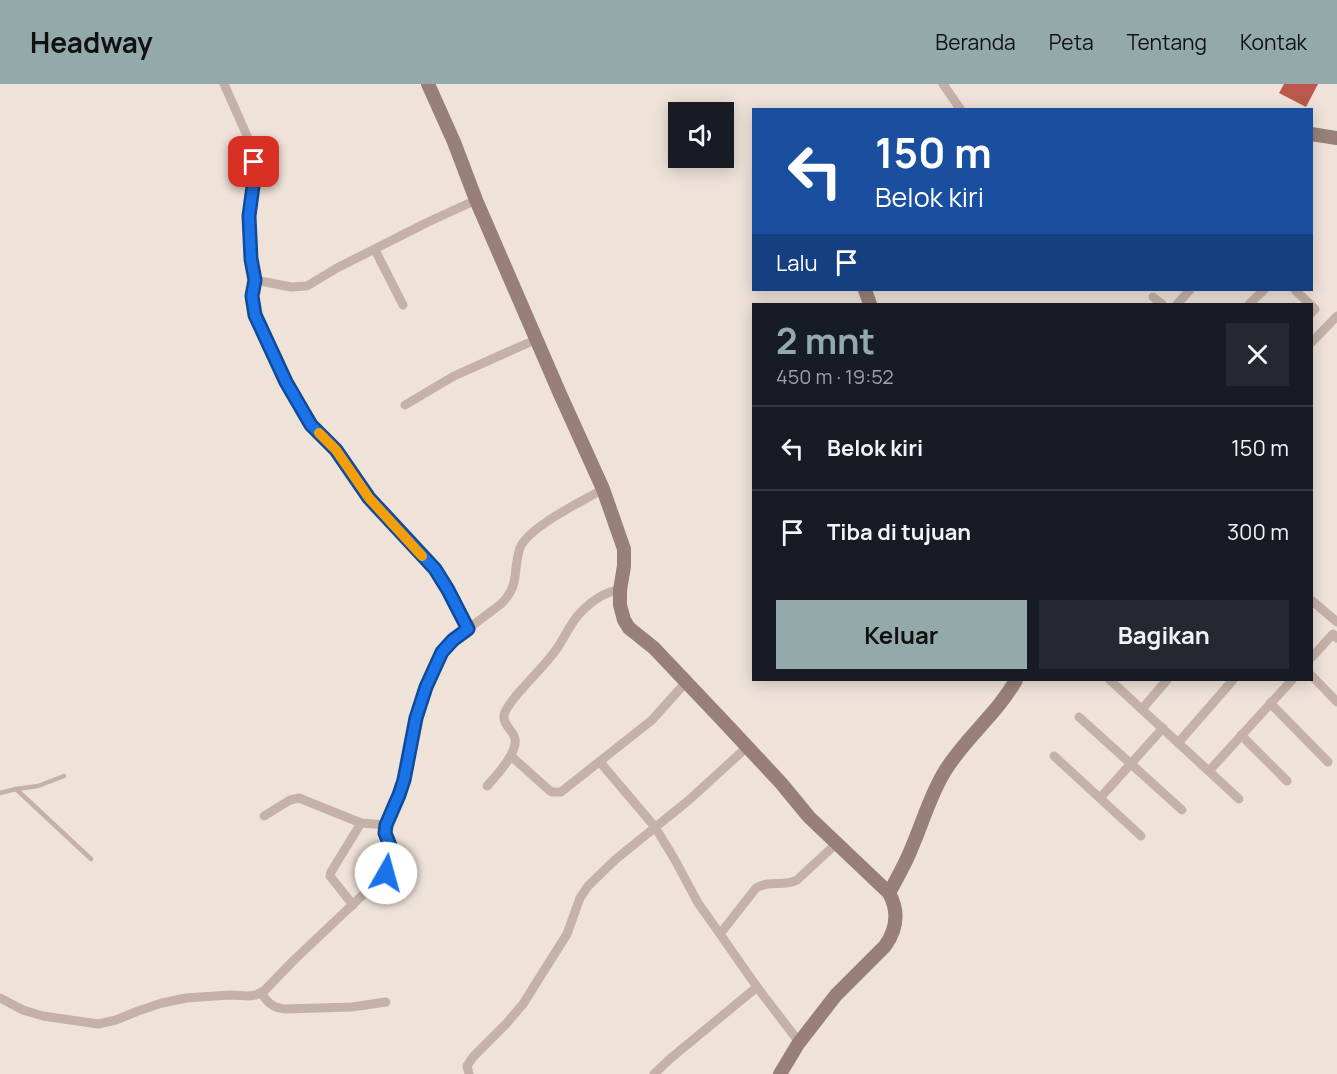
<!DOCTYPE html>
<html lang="id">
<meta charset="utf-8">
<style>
:root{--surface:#171b24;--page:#242831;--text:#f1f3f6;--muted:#9ea1a6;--line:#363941;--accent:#93a9aa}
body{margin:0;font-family:Manrope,sans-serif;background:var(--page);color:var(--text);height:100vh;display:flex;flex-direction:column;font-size:22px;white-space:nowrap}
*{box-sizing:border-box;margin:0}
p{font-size:20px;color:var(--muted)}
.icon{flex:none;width:33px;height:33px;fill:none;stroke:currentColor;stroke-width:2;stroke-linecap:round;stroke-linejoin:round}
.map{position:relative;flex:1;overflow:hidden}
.panel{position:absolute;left:752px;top:219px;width:561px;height:378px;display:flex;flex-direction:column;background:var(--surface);border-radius:0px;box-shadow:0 3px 15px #0003}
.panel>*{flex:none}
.banner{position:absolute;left:752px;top:24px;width:561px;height:183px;border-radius:0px;box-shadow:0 3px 15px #0003;background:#1a4fa0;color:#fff;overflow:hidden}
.buttons{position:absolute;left:668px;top:18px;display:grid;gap:12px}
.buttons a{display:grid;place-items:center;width:66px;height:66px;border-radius:0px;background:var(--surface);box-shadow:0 3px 15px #0003;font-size:30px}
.pin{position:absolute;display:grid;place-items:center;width:51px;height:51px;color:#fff;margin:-26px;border-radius:12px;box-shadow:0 3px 9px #0006}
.me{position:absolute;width:66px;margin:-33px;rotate:7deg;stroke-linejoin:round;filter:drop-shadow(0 0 4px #0008)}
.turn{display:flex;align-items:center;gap:21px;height:126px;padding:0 24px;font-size:27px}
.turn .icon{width:78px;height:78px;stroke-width:2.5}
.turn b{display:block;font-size:42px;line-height:51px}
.then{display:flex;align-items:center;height:57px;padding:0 24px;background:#0003;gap:12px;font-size:22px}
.round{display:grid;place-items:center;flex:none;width:63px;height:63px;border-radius:0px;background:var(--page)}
.head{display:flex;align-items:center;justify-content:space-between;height:102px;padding:0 24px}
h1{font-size:36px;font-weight:700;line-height:45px;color:var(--accent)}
.button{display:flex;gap:12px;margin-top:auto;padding:12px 24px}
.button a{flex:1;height:69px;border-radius:0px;background:var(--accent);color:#111;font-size:24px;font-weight:700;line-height:69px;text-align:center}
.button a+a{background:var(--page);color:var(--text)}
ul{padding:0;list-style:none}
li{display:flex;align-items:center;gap:18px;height:84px;padding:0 24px;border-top:2px solid var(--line)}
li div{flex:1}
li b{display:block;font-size:22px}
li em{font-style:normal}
header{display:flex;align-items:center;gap:36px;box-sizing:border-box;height:84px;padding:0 30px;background:var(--accent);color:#111}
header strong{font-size:28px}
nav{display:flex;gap:33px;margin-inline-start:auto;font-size:21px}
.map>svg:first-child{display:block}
.building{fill:#ba594c}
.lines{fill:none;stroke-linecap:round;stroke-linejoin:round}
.lane{stroke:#c5b1a7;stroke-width:4.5}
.street{stroke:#c5b1a7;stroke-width:9}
.secondary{stroke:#988078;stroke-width:14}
.route-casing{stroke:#114b97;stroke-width:15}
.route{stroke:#1a73e8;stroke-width:10}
.slow{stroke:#f59e0b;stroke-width:10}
</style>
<header>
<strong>Headway</strong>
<nav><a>Beranda</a><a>Peta</a><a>Tentang</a><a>Kontak</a></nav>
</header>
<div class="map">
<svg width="1337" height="990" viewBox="0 0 1337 990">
<rect width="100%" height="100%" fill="#eee2d9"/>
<polygon class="building" points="1284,0 1318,0 1306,23 1279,9"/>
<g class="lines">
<g class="lane">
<polyline points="16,705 38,702 64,692"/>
<polyline points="0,709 16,705 91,775"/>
</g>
<g class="street">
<polyline points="224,0 248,54 254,78 254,95 249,132 251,175 255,196 291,203 307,202 337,184 426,139 476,116"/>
<polyline points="943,0 961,26"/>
<polyline points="375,166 403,221"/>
<polyline points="255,196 252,212 255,231 286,298 297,318 311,341 336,366 369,414 435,485 468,545"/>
<polyline points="1295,206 1315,225 1311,229"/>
<polyline points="1153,213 1162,220"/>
<polyline points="1177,220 1190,206"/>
<polyline points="1249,220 1264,206"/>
<polyline points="1311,259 1337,232"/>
<polyline points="405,321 454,292 537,255"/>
<polyline points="1311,516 1337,538"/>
<polyline points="1311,574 1333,550 1337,554"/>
<polyline points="1311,591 1337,618"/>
<polyline points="1110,596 1239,715"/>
<polyline points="1270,619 1328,678"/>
<polyline points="1142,625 1167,596"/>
<polyline points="1079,633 1182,726"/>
<polyline points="1241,651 1287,697"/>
<polyline points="1178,659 1233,596"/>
<polyline points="511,672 549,706 552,708 561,708 652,636 686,598"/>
<polyline points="1054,672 1141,752"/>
<path d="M600,678L655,743L675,776L698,819L720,850L756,804C769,796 784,803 797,796L837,759"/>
<polyline points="1209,687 1292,596"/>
<path d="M487,702C496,692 521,666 514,652C511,645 503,640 504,631C505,625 517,610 522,605C534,591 548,578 558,563C566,551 571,538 581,528C592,517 605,507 620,506"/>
<polyline points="1100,714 1163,644"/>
<polyline points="264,732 290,716 299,714 361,739 386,741"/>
<polyline points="353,821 330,792 331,788 361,739"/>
<polyline points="720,850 757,903 799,958"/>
<path d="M261,909C268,919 273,924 285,925L352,923L386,918"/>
<path d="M0,914L23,926L43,932L98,940L116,936L138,927L162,919L186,914L230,911L249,912L256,911L265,906L293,877L386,789L391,777L392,771L391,764L385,749L386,741L399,711L404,696L416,634L426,603L438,575L447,562L453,556L501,520C521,500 512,487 520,464C528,443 583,417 603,405"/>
<polyline points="469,990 467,982 473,973 506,940 523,920 567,850 580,814 588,802 616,775 689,716 747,663"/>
<polyline points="654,990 671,974 757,903"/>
</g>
<g class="secondary">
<path d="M428,0L454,58L476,116L560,310L603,405L624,465V482L620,506V521L624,536L629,544L654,564L726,640L781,699L809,733L889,809C899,827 897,845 885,862L836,911L798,960L780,990"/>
<polyline points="1311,50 1337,54"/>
<polyline points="865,206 870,220"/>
<path d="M889,809C897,794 906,779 912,763C923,738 930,711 945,687C965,654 997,630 1016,596"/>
</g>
</g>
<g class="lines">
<g class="route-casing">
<polyline id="route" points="254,78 254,95 249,132 251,175 255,196 252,212 255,231 286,298 311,341 336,366 369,414 435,485 448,506 468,545 453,556 442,568 426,603 416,634 404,696 399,711 386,741 385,749 391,764 392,771 391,777 386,789"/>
</g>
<use href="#route" class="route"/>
<polyline class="slow" points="319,349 336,366 369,414 422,472"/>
</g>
</svg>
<div class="buttons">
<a><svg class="icon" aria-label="sound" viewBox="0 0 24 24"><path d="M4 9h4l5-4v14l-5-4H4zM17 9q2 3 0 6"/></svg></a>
</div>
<div class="pin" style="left:254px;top:78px;background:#d93025"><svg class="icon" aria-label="arrive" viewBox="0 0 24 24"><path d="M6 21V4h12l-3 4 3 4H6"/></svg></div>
<svg class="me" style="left:386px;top:789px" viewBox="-20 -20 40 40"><circle r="19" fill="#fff"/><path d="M0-13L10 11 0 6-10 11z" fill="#1a73e8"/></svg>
<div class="banner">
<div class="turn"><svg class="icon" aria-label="left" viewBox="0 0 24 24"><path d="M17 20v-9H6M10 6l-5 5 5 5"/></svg><div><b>150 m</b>Belok kiri</div></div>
<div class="then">Lalu<svg class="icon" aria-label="arrive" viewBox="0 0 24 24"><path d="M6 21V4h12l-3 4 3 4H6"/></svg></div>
</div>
<section class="panel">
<div class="head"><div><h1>2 mnt</h1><p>450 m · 19:52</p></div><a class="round"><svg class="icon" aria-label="close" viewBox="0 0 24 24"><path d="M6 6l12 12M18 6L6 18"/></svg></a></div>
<ul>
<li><svg class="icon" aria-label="left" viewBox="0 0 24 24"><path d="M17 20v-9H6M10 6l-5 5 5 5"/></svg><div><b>Belok kiri</b></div><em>150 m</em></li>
<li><svg class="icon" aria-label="arrive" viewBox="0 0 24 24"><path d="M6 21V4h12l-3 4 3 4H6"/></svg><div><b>Tiba di tujuan</b></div><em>300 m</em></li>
</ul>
<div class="button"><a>Keluar</a><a>Bagikan</a></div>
</section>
</div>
